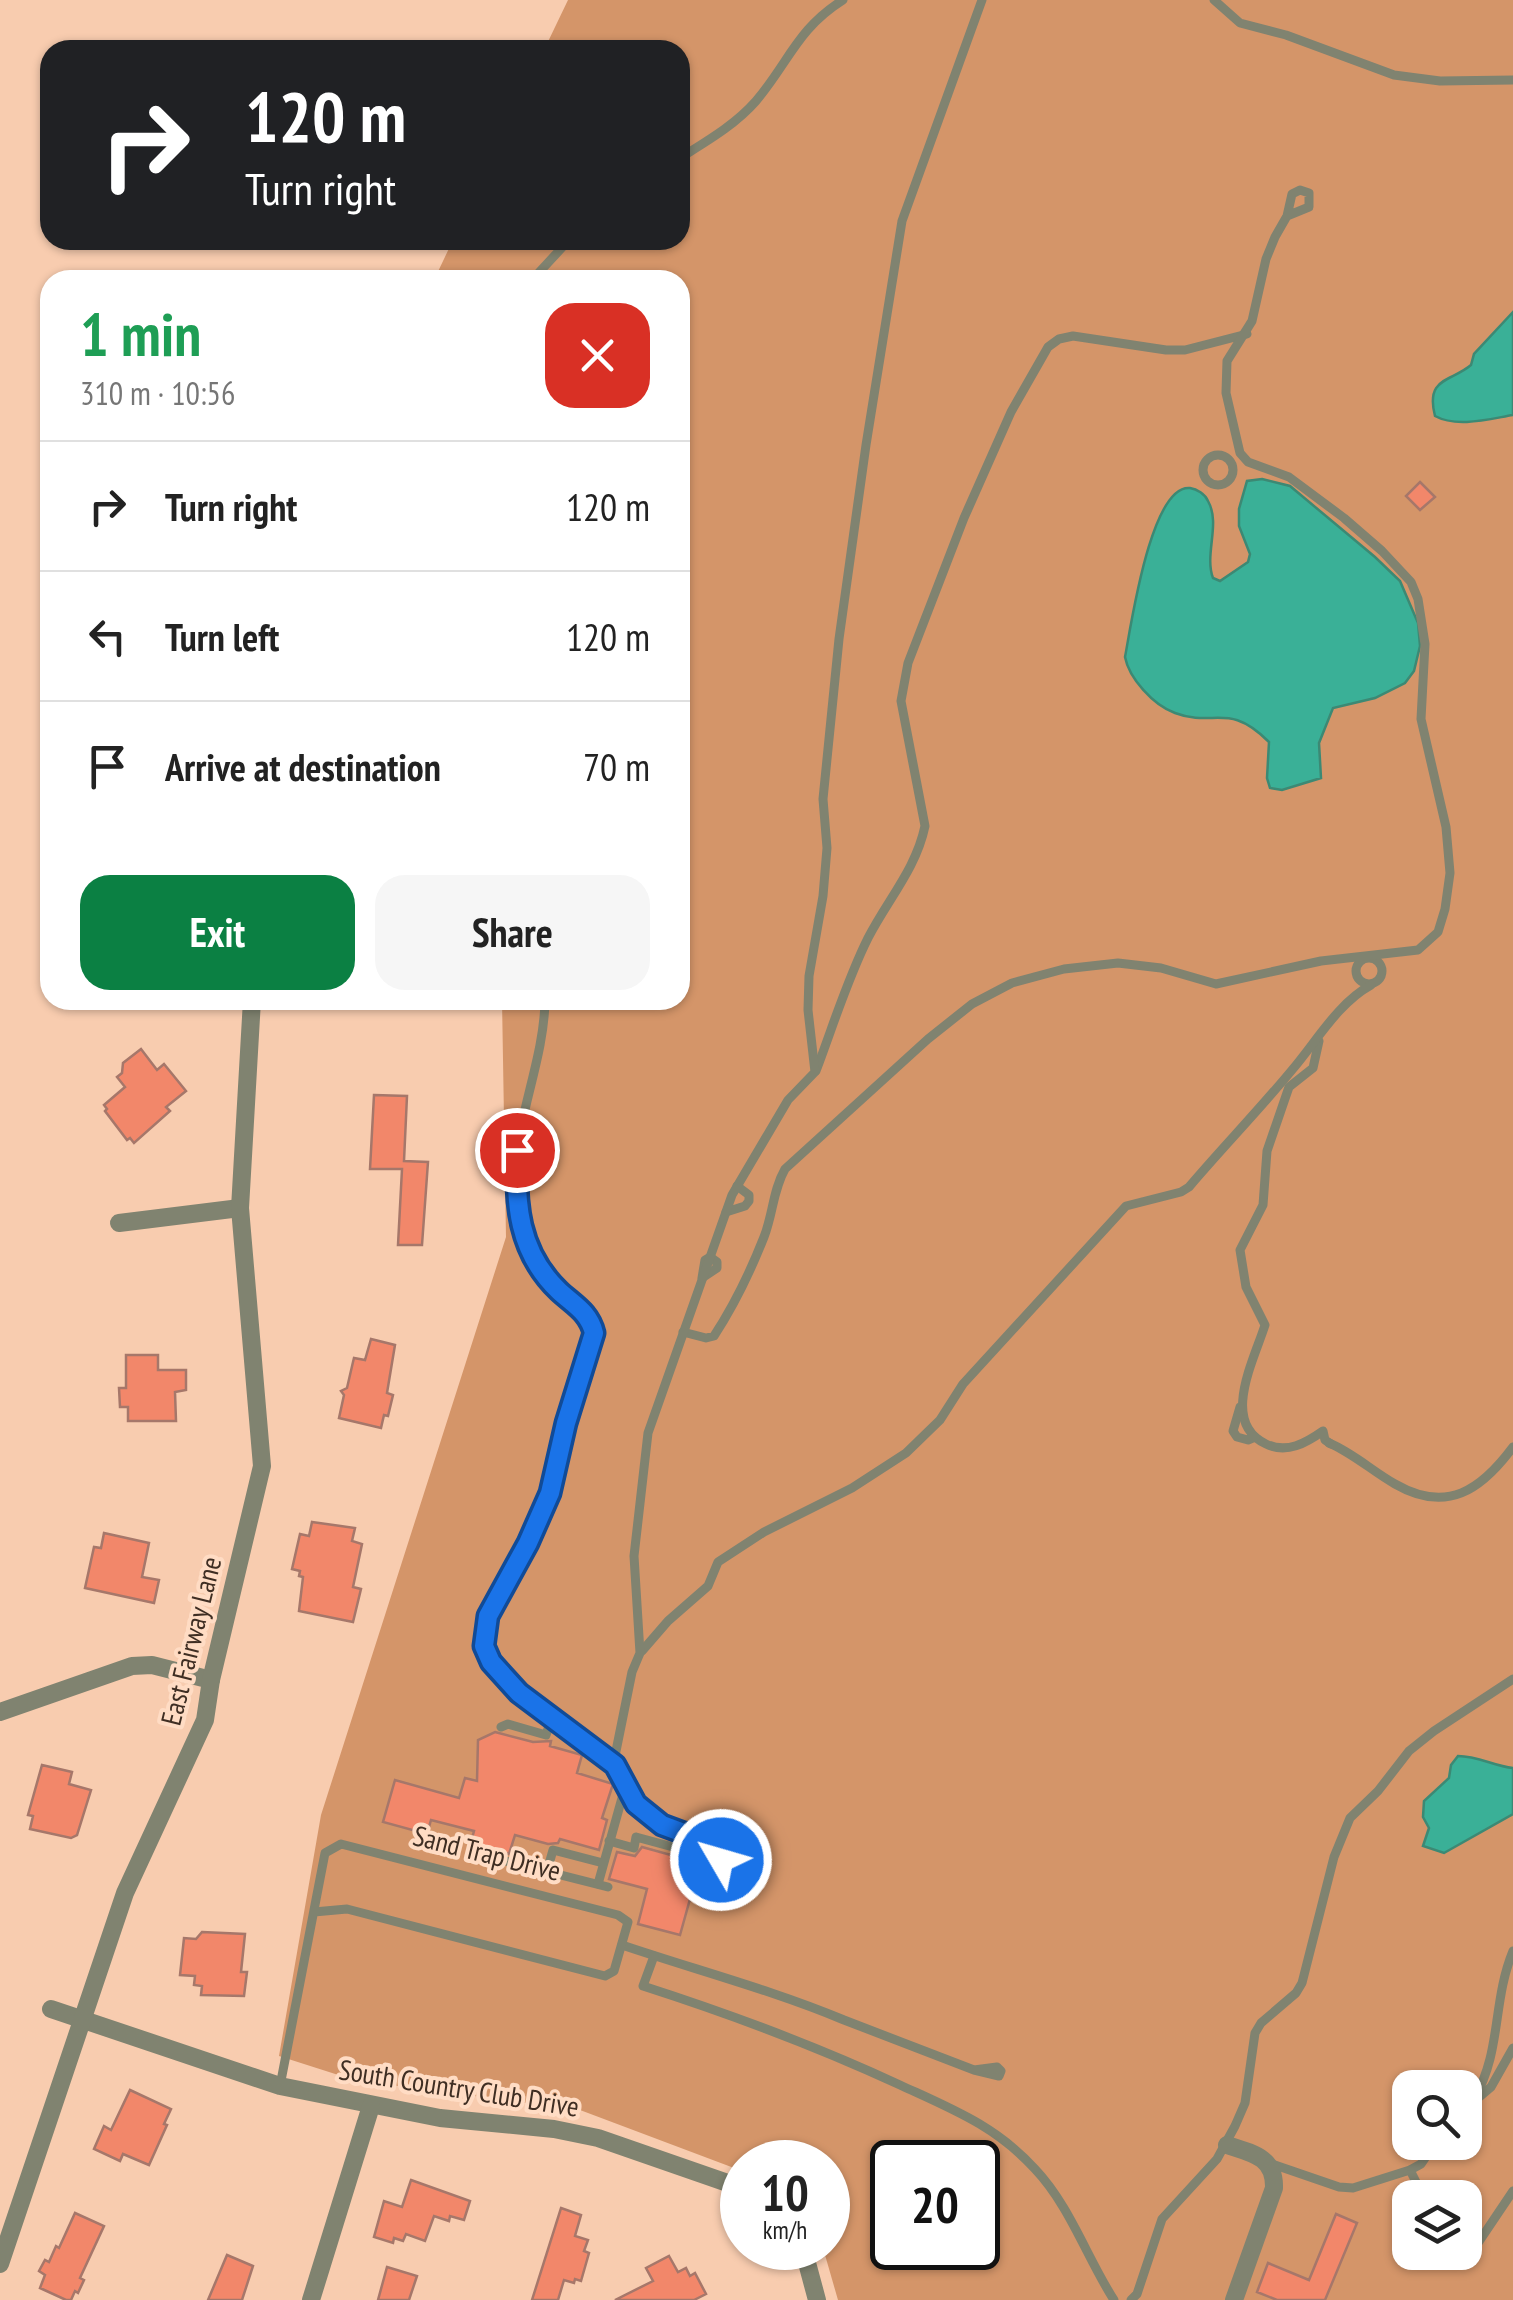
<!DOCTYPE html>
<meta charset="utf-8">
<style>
:root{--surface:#fff;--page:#f6f6f6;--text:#222;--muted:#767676;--line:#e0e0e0;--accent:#0b8043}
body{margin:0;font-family:"PT Sans Narrow",sans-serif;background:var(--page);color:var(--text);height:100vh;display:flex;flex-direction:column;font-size:38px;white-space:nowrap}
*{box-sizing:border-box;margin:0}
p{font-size:32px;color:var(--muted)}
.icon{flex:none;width:55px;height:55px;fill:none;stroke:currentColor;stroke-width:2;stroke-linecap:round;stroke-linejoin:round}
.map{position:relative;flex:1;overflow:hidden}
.panel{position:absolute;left:40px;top:270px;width:650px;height:740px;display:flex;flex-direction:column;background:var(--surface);border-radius:30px;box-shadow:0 2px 8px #0004}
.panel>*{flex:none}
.guide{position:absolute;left:40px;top:40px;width:650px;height:210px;border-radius:30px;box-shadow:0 2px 8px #0004;background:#202124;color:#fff;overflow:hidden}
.tools{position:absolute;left:1392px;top:2070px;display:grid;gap:20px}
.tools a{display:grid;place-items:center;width:90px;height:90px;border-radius:20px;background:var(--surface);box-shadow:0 2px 8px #0004;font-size:50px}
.speed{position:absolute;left:720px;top:2140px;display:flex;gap:20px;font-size:50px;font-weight:700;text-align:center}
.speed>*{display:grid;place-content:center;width:130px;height:130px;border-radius:50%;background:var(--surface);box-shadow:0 2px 8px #0004;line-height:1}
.speed small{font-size:25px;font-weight:400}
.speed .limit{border:5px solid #111;border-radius:15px;background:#fff;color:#111}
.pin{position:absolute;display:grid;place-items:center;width:85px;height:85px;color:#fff;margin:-42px;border:5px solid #fff;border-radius:50%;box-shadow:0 2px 10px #0007}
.me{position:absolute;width:110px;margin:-55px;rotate:308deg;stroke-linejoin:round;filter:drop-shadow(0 0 8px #0008)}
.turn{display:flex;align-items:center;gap:35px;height:210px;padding:0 40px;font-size:45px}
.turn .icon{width:130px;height:130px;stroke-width:2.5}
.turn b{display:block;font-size:70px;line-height:85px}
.round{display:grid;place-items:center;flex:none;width:105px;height:105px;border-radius:30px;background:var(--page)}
.headline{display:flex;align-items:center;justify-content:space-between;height:170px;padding:0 40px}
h1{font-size:60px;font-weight:800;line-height:75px;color:#1e9e55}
.primary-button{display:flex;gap:20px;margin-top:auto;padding:20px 40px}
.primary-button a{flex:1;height:115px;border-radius:30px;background:var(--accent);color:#fff;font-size:40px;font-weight:800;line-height:115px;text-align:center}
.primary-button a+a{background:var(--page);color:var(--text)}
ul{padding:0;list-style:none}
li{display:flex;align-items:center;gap:30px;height:130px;padding:0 40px;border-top:2px solid var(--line)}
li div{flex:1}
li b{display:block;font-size:38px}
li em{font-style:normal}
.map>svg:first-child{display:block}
.green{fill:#d49569;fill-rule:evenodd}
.water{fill:#3ab097;stroke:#3c8974;stroke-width:2.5}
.building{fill:#f2876a;stroke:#a6776a;stroke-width:2.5}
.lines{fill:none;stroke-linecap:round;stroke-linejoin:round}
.lane{stroke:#808370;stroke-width:9}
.street{stroke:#808370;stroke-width:18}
.route-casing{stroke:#114b97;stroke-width:25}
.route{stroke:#1a73e8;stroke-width:18}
.labels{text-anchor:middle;stroke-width:8;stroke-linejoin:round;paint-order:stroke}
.street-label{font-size:28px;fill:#3f2e23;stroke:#ffdcc4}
</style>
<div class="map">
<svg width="1513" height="2300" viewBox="0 0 1513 2300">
<rect width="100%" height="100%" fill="#f8ccaf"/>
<path class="green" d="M568,0H1513V2300H838L823,2248H828V2162H742V2171L580,2110L354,2080L279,2056L321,1815L506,1237L502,1000H680V280H434L453,240H680V50H544ZM1410,2088H1465V2142H1410ZM892,2162H978V2248H892ZM1410,2198H1465V2252H1410Z"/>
<g class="water">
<path d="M1513,312V415C1489,419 1457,428 1435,416C1425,377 1451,382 1471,365L1474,354Z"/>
<path d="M1262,479L1290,486L1375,557L1400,581L1418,623L1420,646L1414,671L1405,683L1375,698L1333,708L1319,743L1321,778L1282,790L1270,788L1267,778L1269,742C1228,701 1215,728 1175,713C1153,705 1129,678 1125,657C1131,626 1151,484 1190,488C1197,489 1205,494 1208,501C1221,524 1204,554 1213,578L1220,581L1248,562L1250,554L1239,526V509L1247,481Z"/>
<path d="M1458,1756C1478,1756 1494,1766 1513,1768V1814L1444,1853L1423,1846L1429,1828L1423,1817L1424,1801L1449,1778L1451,1765Z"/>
</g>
<g class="building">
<polygon points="1420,482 1435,497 1420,510 1406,496"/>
<polygon points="141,1049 157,1070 164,1064 186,1091 166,1107 170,1111 134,1143 130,1138 127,1140 105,1111 107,1109 104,1105 125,1087 117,1077 122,1073 123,1063"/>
<polygon points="374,1095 407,1096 404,1161 428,1162 422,1245 398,1245 402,1169 370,1169"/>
<polygon points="371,1339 395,1345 387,1393 393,1395 388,1416 384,1415 381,1428 339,1418 344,1395 341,1391 347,1388 353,1362 354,1358 365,1360"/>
<polygon points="126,1355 158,1355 158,1370 186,1370 186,1390 175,1392 176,1421 128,1421 128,1407 120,1407 119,1388 126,1388"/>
<polygon points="312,1522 355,1528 352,1541 362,1544 353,1587 361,1589 353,1622 299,1611 303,1577 299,1576 300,1571 292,1569 300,1534 309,1536"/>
<polygon points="104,1533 149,1543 142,1577 159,1580 154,1603 85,1588 94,1547 101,1548"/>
<polygon points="495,1732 533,1742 551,1741 550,1746 582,1755 577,1773 613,1784 602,1818 607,1820 599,1850 560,1839 558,1843 548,1844 515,1835 509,1854 487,1848 479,1853 469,1850 474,1831 431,1820 427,1834 383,1822 395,1780 459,1798 465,1778 477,1781 478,1740"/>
<polygon points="42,1765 72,1772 69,1784 91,1790 77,1835 71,1838 30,1829 33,1816 28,1815"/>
<polygon points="642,1847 700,1863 680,1935 638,1924 647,1889 609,1879 617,1852 635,1856"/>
<polygon points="202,1932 245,1934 241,1972 247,1972 244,1996 201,1995 202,1986 194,1985 195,1976 180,1975 184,1938 196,1939"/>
<polygon points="130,2090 171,2109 164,2124 167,2125 149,2165 123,2154 120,2161 94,2149 104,2126 111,2130"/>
<polygon points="411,2180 470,2201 464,2220 450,2216 449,2221 434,2216 425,2241 406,2234 403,2241 394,2238 393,2243 374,2237 384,2201 402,2207"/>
<polygon points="561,2208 581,2215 575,2236 588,2240 584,2251 589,2253 581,2281 575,2279 574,2283 564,2280 558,2300 532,2300"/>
<polygon points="75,2213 104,2226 80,2278 84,2280 78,2293 75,2291 71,2300 66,2300 40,2288 45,2275 39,2271 45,2260 49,2262 56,2246 59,2248"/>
<polygon points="1336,2214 1357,2223 1325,2300 1277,2300 1257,2292 1268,2263 1309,2280"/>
<polygon points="227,2255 253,2266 242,2300 208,2300"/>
<polygon points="669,2256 678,2272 686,2268 690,2276 695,2273 706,2294 694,2300 615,2300 653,2281 646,2268"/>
<polygon points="387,2267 417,2276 409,2300 378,2300"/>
</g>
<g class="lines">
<g class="lane">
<polyline points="1214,0 1240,23 1286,35 1394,75 1440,81 1513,80"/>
<path d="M680,158C707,141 735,125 756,101C789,62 797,29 843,0"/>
<polyline points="532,280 569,240"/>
<circle cx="1218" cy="470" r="15"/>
<circle cx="1369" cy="971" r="13"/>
<path d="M545,1000C544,1076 498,1151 521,1228C526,1245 534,1262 545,1276C561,1296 588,1307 594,1333L565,1423L550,1493L527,1543L488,1616L484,1646L491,1662L519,1693L615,1765"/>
<path d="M1319,1041L1313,1068L1289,1087L1267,1151L1263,1205L1240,1250L1246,1287L1265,1325C1254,1360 1220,1423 1266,1444C1287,1454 1306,1443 1323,1431L1325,1440L1331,1444"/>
<path d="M816,1071C833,1026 847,980 868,938C888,899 916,869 925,826L901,701L908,663L964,518L1011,412L1048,347L1059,339L1073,336L1166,350H1185L1247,334"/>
<polyline points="726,1212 745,1206 749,1201 749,1195 737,1186"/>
<polygon points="710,1257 717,1262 717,1268 702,1278 705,1260"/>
<path d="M683,1332L706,1338L714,1336C733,1307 751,1270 764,1237C773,1214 773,1190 785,1169L928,1039L972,1004L1012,983L1064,969L1118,963L1161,968L1216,984L1321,961L1418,950L1438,932L1445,909L1450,873L1446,827L1421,719L1425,644L1418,599L1411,582L1382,551L1344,518L1289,477L1248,462L1240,453L1226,393L1227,361L1252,321L1266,259L1275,237L1287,216L1309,207V193L1300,190L1292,194L1287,216"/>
<polyline points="1240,1407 1233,1431 1237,1437 1248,1440 1255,1437"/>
<path d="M1329,1443C1353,1453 1372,1471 1395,1484C1447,1514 1481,1490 1513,1447"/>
<path d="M642,1651L668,1621L708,1586L718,1562L764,1532L852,1488L906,1453L940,1420L963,1384L1126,1206L1181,1192L1189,1187C1223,1147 1259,1110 1292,1070C1316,1042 1338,1003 1371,985"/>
<polyline points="501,1727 508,1724 546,1735 549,1726"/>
<path d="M609,1841L634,1848L636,1837L721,1860L725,1848C681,1832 648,1826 625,1784"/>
<polyline points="486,1856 608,1887"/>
<polyline points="547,1871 553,1850 603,1863"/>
<path d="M598,1884L622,1798C625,1781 615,1772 615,1756L632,1672L640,1653L634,1556L648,1433L732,1195L788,1100L815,1072L808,1010L809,976L823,896L827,848L823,799L839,639L866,445L902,221L982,0"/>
<path d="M622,1945C696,1970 772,1990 844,2020L974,2070L999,2076L1001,2071L997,2067L974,2070"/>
<path d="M654,1956L643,1986C730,2014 816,2046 900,2085C952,2109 996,2126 1035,2169C1070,2206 1087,2258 1114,2300"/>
<polyline points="280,2086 325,1853 341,1844 618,1915 628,1922 614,1971 605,1976 347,1909 314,1912"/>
<path d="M1474,2099C1502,2051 1492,2002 1513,1951"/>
<polyline points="1465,2109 1491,2087 1513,2048"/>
<polyline points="1269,2163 1339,2187 1353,2188 1410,2170 1421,2164 1436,2142"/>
<polyline points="1410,2170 1424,2198"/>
<polyline points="1465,2250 1471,2250 1478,2243 1513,2191"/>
<polyline points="1131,2300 1137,2294 1162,2219 1217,2159 1235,2126 1245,2103 1255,2033 1261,2023 1296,1993 1302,1983 1334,1857 1350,1818 1378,1791 1409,1751 1434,1731 1513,1679"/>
</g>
<g class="street">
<polyline points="119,1223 240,1208"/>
<polyline points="0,1712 132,1666 152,1665 211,1680"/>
<polyline points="51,2009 280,2086 440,2118 554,2129 598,2138 742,2188"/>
<path d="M1227,2145C1252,2153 1275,2157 1274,2188L1234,2300"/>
<polyline points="803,2248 817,2300"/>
<polyline points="0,2264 125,1893 205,1720 211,1680 262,1466 240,1208 252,1000"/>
<polyline points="311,2300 371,2106"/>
</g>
</g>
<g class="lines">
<g class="route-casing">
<path id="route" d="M517,1150C515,1203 518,1252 559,1291C574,1305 589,1312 594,1333L566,1423L550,1493L528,1543L488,1616L484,1646L491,1662L519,1693L615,1765L636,1804L662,1825L724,1848L721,1860"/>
</g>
<use href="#route" class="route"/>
</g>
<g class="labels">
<g class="street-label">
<text transform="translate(191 1641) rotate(-76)" y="10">East Fairway Lane</text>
<text transform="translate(487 1853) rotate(14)" y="10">Sand Trap Drive</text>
<text transform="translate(459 2088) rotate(9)" y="10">South Country Club Drive</text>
</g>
</g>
</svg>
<div class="tools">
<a><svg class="icon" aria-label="search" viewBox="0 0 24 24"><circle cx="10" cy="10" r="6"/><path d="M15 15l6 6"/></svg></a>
<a><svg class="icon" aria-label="layers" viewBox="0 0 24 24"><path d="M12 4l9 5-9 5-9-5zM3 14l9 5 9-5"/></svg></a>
</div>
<div class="speed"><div>10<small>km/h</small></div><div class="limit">20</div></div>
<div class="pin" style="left:517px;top:1150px;background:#d93025"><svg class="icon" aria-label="arrive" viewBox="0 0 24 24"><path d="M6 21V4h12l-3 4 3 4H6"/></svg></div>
<svg class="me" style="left:721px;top:1860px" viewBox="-20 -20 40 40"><circle r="17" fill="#1a73e8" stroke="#fff" stroke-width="3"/><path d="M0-11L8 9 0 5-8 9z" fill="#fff"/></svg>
<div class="guide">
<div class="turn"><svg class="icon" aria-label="right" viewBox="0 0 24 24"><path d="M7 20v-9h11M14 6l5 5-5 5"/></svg><div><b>120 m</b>Turn right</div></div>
</div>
<section class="panel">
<div class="headline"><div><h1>1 min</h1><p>310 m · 10:56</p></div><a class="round" style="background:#d93025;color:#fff"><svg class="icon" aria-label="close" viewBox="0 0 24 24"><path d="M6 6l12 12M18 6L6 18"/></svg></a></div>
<ul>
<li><svg class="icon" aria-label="right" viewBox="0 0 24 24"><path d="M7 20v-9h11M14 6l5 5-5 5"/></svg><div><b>Turn right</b></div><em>120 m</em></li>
<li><svg class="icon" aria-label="left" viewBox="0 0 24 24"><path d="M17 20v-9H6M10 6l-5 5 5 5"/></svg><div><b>Turn left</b></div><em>120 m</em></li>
<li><svg class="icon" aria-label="arrive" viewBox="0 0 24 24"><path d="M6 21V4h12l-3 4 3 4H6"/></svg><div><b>Arrive at destination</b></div><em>70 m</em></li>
</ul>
<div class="primary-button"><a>Exit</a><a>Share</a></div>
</section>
</div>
